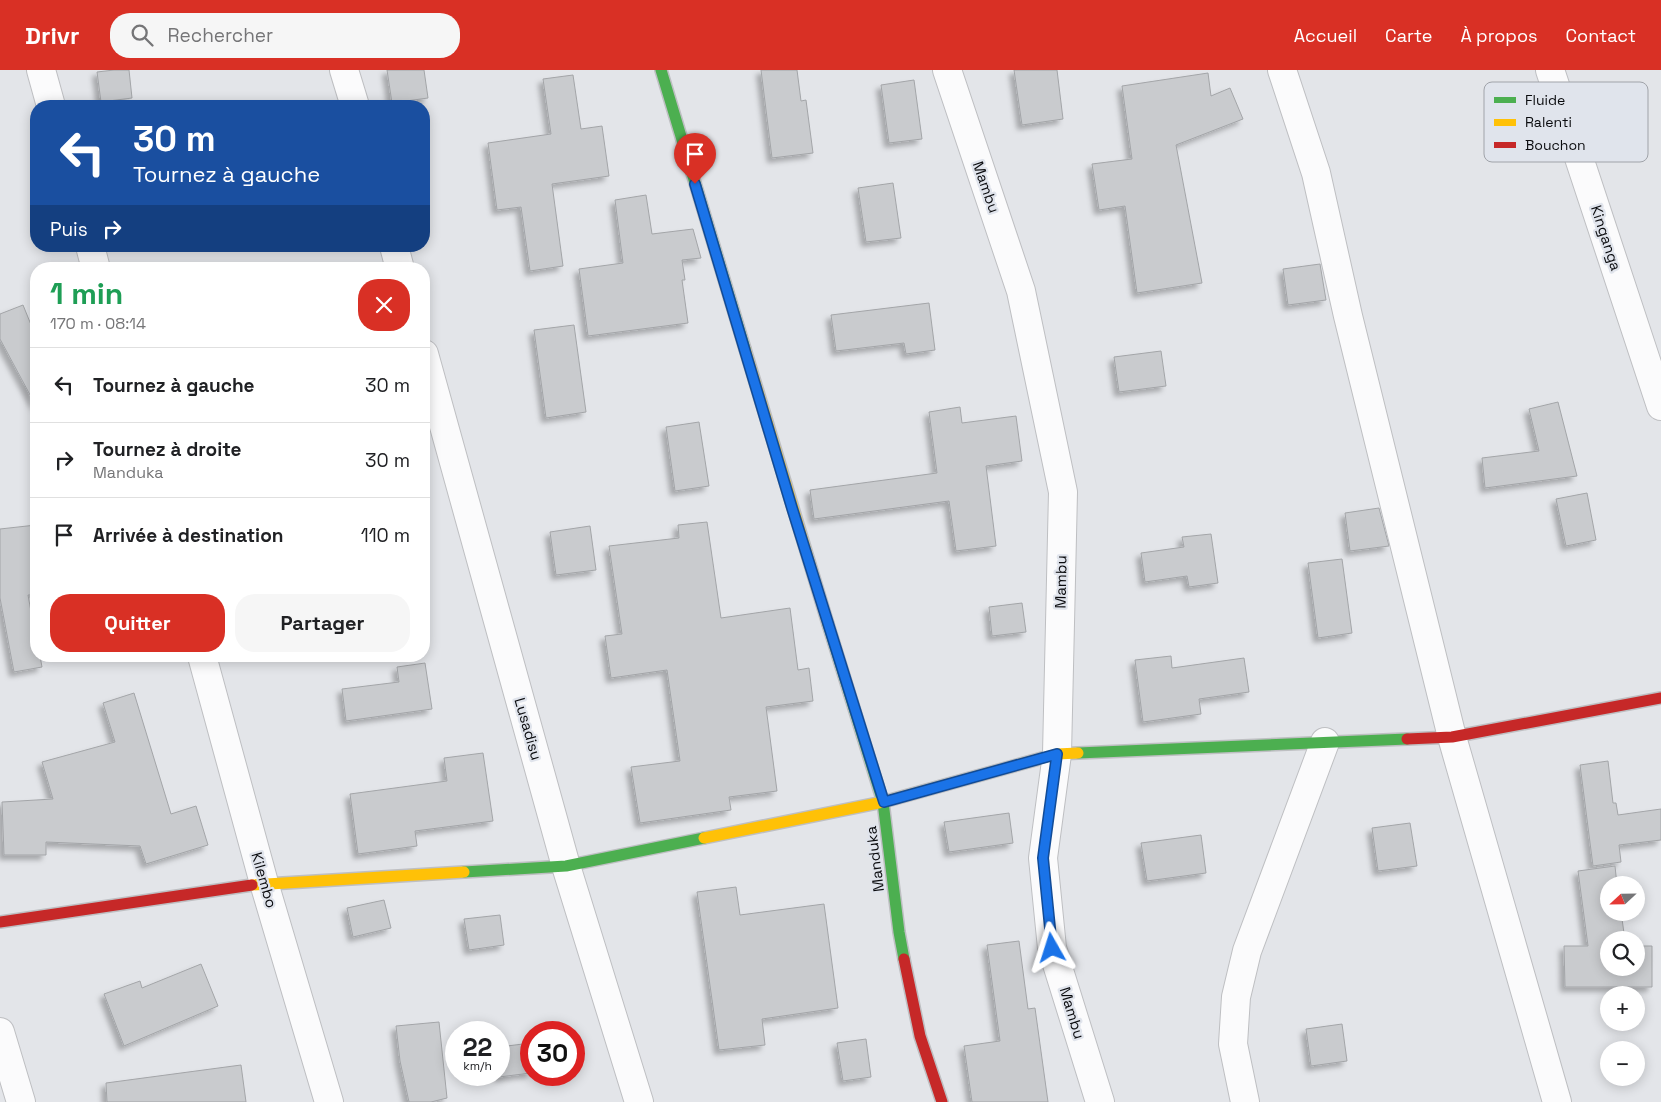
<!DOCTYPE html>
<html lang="fr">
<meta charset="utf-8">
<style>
:root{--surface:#fff;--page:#f6f6f6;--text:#202124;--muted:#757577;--line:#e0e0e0;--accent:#d93025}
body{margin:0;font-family:"Space Grotesk",sans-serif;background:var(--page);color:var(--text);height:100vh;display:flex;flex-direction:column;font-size:19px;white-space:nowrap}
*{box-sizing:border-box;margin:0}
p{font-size:16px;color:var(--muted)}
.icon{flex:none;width:28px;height:28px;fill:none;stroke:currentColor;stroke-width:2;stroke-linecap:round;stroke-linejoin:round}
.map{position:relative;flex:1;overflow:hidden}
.panel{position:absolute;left:30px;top:192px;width:400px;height:400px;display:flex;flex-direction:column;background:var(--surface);border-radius:20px;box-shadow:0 2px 12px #0003}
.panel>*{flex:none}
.hud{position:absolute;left:30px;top:30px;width:400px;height:152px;border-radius:20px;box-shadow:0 2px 12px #0003;background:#1a4fa0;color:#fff;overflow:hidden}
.needle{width:32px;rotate:248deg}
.fabs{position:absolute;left:1600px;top:806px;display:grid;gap:10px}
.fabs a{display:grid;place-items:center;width:45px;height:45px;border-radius:50%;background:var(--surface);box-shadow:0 2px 12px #0003;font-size:25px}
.speed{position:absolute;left:445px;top:951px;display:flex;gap:10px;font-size:25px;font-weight:700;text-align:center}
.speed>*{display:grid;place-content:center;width:65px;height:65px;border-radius:50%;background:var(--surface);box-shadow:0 2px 12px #0003;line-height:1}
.speed small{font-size:12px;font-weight:400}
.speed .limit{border:8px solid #d22;background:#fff;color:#111}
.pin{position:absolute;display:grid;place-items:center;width:42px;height:42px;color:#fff;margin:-51px -21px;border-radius:50% 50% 50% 0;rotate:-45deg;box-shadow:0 0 5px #0007}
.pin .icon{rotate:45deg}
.me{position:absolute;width:55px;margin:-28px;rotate:354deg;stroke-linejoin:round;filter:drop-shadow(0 0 4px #0008)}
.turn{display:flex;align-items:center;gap:18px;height:105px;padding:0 20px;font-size:22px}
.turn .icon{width:65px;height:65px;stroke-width:2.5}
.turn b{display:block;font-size:35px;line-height:42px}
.then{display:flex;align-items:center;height:48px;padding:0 20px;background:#0003;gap:10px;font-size:19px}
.round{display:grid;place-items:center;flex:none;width:52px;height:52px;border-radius:20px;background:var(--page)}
.headline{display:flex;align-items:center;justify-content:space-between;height:85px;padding:0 20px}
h1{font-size:30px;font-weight:700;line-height:38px;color:#1e9e55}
.cta{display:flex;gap:10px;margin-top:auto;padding:10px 20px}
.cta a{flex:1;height:58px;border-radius:20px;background:var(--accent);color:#fff;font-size:20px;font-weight:700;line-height:58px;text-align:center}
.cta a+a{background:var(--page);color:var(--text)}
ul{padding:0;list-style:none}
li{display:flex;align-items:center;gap:15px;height:75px;padding:0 20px;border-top:1px solid var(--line)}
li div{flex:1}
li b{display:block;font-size:19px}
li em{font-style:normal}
header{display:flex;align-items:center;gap:30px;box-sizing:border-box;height:70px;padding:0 25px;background:var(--accent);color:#fff}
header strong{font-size:24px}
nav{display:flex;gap:28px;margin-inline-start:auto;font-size:18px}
.search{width:350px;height:45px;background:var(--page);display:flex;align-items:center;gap:12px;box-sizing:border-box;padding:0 18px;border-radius:20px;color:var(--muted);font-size:19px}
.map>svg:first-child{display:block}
.building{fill:#c9cbce;stroke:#a3a5a8;filter:url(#shadow)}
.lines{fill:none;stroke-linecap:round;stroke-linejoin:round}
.street-casing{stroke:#bebfc2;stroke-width:30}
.fast-casing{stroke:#bebfc2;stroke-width:14}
.slow-casing{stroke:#bebfc2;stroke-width:14}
.jam-casing{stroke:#bebfc2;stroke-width:14}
.street{stroke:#fbfbfc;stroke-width:28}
.fast{stroke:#4caf50;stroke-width:11}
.slow{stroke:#ffc107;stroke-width:11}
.jam{stroke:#c62828;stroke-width:11}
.route-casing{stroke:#114b97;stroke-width:12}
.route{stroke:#1a73e8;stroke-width:9}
.labels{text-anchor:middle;stroke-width:4.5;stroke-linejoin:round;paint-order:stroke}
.street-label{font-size:15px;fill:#0a0b0e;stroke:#e0e4ec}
.key{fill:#e0e4ec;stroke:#a0a3a9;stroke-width:1}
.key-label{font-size:14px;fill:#0a0b0e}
</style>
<header>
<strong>Drivr</strong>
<div class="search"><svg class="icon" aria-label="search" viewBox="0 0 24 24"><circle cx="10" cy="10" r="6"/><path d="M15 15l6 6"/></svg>Rechercher</div>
<nav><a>Accueil</a><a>Carte</a><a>À propos</a><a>Contact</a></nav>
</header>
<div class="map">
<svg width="1661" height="1032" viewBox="0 0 1661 1032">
<defs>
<filter id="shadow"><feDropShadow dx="-4.5" dy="4.5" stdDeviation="2.5" flood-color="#0004"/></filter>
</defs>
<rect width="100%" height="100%" fill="#e3e5e9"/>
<g class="building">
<polygon points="114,0 129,0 132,28 101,32 97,2"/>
<polygon points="387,0 424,0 428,28 392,33"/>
<polygon points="761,0 797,0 801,31 806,30 813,83 772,88"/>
<polygon points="1014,0 1057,0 1063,49 1022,55"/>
<polygon points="1208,3 1211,26 1230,18 1243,49 1176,75 1202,213 1137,223 1125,136 1099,140 1092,94 1132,89 1122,16"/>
<polygon points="573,5 581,59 602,56 609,106 552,114 563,196 530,201 521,137 497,140 488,73 551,64 543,9"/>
<polygon points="914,10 922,69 889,73 881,15"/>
<polygon points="893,113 901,168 866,172 858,118"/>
<polygon points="646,125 652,164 693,159 701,188 682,190 685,210 682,210 688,253 588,266 579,199 623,193 615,130"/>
<polygon points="1320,194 1326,230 1288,235 1283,199"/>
<polygon points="929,233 935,280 906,284 904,273 836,281 831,245"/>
<polygon points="23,235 36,267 36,336 0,269 0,244"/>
<polygon points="574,255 586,342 546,348 534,260"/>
<polygon points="1161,281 1166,316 1119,322 1114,287"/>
<polygon points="1558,332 1577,406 1485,418 1482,388 1539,381 1529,339"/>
<polygon points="960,337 962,353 1016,346 1022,391 986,396 996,476 956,481 949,431 814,449 810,420 937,403 929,342"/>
<polygon points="699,352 709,416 675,421 666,357"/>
<polygon points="1587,423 1596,470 1566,476 1556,429"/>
<polygon points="1379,438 1389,476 1350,481 1345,443"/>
<polygon points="707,452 721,548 790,538 798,600 809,598 813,631 766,637 777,721 729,727 731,740 640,753 631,697 680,691 667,600 611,608 605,566 622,564 609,476 679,468 678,455"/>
<polygon points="36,455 36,525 28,525 36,569 36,586 40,586 42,597 14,602 0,528 0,459"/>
<polygon points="590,456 596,500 556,505 550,462"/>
<polygon points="1211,464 1218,513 1189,517 1187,506 1145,512 1141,483 1184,477 1182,467"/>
<polygon points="1342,489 1352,563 1318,568 1308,493"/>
<polygon points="1022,533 1026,562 992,566 989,537"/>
<polygon points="1171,586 1172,598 1244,588 1249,622 1199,629 1201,644 1143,652 1135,590"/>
<polygon points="425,593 432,639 346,651 342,619 399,612 397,597"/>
<polygon points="134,623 171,744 196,736 208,775 146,794 140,776 46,772 46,785 4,785 2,732 53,729 42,692 115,672 103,633"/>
<polygon points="483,683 493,751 415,761 417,776 358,784 350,724 447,711 444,688"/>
<polygon points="1608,691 1613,733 1616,733 1618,745 1661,739 1661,770 1619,775 1621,792 1593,796 1580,695"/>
<polygon points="1009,743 1013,773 949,782 944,752"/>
<polygon points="1410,753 1417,796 1378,801 1372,758"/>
<polygon points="1201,765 1206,803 1147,811 1141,773"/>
<polygon points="1615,796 1617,815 1609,815 1609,842 1621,842 1625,870 1609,870 1609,898 1636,898 1636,876 1652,876 1652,917 1565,917 1564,876 1588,876 1578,801"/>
<polygon points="736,817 740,845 824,834 838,938 762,949 765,975 719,980 697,822"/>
<polygon points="384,830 391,858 353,867 347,838"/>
<polygon points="500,845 504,875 469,880 464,849"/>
<polygon points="1019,871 1028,939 1035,938 1048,1032 972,1032 964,976 1000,971 987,875"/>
<polygon points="201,894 218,936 124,976 104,924 140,911 142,918"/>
<polygon points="439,952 447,1028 431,1032 409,1032 400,991 396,956"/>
<polygon points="1342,954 1347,991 1311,996 1306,959"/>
<polygon points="866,969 871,1007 843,1011 837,973"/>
<polygon points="531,973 531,1003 499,1007 499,977"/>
<polygon points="241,995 246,1032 107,1032 106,1013"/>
</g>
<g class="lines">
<g class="street-casing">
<g id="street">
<polyline points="41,0 51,36"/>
<polyline points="344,0 355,36"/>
<polyline points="947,0 1021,221 1063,422 1057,684 1043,788 1052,878 1100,1032"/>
<polyline points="1282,0 1316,103 1348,246 1452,667 1557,1032"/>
<polyline points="1550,0 1661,336"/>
<polyline points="90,176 96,199"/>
<polyline points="394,176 400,199"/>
<polyline points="424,284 566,796 639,1032"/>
<polyline points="202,586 264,813 329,1032"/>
<polyline points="0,962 21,1032"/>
<polyline points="1245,1032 1233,974 1236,927 1247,881 1325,672"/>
</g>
</g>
<g class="fast-casing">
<g id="fast">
<polyline points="661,0 745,279"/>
<polyline points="828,554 883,732 899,862 904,889"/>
<polyline points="1078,683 1407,669"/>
<polyline points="464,802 566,796 704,768"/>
</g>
</g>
<g class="slow-casing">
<g id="slow">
<polyline points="745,279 828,554"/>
<polyline points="704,768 883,732 1057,684 1078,683"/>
<polyline points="252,815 464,802"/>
</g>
</g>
<g class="jam-casing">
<g id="jam">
<polyline points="1407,669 1452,667 1661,628"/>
<polyline points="0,852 252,815"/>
<polyline points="904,889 920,966 942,1032"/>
</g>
</g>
<use href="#street" class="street"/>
<use href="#fast" class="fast"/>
<use href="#slow" class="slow"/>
<use href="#jam" class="jam"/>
</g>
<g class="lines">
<g class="route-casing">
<polyline id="route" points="695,114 792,438 884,732 1057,684 1043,788 1052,878"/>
</g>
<use href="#route" class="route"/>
</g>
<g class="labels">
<g class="street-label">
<text transform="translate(986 117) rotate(71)" y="5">Mambu</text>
<text transform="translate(1606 168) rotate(72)" y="5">Kinganga</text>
<text transform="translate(1061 512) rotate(-89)" y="5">Mambu</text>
<text transform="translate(528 659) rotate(74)" y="5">Lusadisu</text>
<text transform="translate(875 789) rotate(-97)" y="5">Manduka</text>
<text transform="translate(264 810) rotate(74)" y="5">Kilembo</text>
<text transform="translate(1072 943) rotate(73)" y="5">Mambu</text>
</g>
</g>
<rect x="1484" y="12" width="164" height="80" rx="8" class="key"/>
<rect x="1494" y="27" width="22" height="6" fill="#4caf50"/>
<rect x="1494" y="49" width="22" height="7" fill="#ffc107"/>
<rect x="1494" y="72" width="22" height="6" fill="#c62828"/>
<g class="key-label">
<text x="1525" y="35">Fluide</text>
<text x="1525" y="57">Ralenti</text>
<text x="1525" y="80">Bouchon</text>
</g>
</svg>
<div class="fabs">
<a><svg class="needle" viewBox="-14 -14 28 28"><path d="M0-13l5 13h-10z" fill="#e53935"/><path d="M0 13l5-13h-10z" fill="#757577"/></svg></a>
<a><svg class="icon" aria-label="search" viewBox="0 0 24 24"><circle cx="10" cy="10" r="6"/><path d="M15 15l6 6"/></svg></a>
<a>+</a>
<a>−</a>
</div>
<div class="speed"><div>22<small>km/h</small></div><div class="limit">30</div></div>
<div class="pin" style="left:695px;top:114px;background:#d93025"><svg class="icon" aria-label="arrive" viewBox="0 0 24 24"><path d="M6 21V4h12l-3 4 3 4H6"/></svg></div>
<svg class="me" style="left:1052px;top:878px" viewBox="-20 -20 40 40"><path d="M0-17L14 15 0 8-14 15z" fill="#1a73e8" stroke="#fff" stroke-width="4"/></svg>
<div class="hud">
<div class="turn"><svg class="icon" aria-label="left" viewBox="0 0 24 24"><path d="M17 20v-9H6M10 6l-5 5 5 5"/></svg><div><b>30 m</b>Tournez à gauche</div></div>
<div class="then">Puis<svg class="icon" aria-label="right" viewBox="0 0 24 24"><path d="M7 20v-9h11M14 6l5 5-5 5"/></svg></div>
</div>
<section class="panel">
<div class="headline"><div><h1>1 min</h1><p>170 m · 08:14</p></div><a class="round" style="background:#d93025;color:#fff"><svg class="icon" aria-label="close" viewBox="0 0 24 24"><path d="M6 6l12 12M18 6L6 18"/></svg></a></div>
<ul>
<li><svg class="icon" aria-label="left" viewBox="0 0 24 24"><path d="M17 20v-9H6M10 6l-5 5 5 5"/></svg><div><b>Tournez à gauche</b></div><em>30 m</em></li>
<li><svg class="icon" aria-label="right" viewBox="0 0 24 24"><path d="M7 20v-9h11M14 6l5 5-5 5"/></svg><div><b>Tournez à droite</b><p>Manduka</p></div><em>30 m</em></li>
<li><svg class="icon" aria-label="arrive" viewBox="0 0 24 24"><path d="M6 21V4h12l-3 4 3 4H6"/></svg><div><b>Arrivée à destination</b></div><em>110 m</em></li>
</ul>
<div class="cta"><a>Quitter</a><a>Partager</a></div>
</section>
</div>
